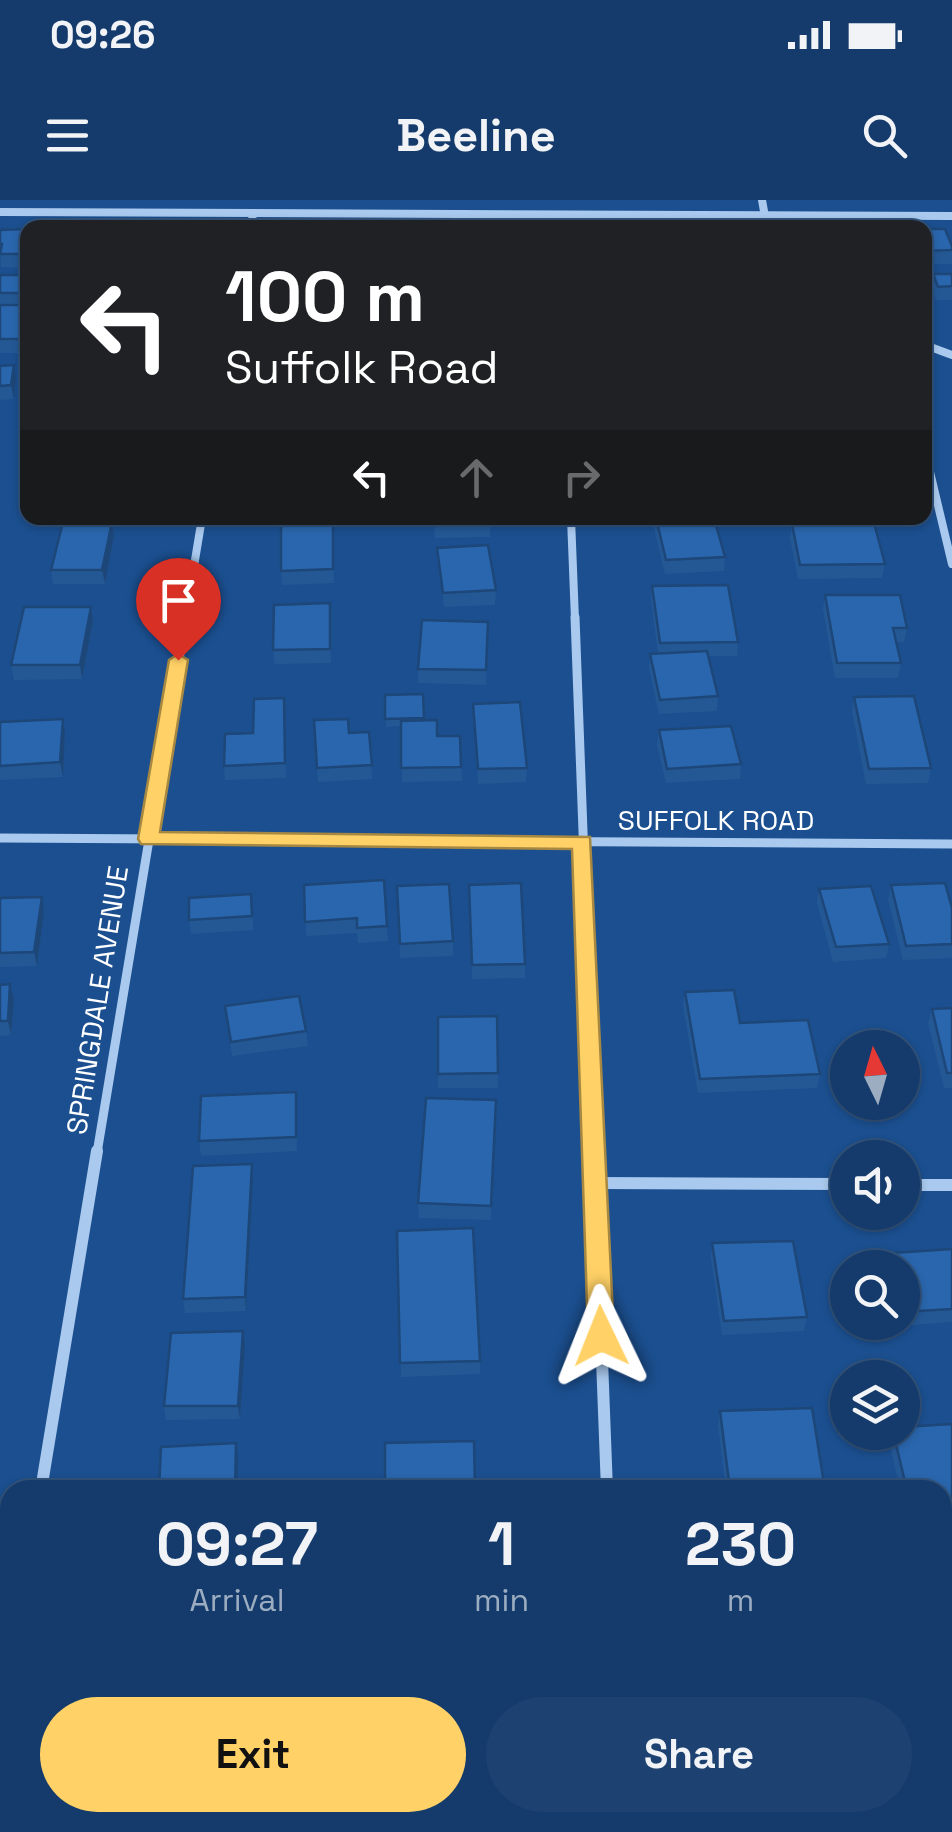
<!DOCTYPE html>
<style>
:root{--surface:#143b6b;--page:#1d4271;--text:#f1f3f6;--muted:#9dadc1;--line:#33557e;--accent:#ffd166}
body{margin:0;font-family:"Space Grotesk",sans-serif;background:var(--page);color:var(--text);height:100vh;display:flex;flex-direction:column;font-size:38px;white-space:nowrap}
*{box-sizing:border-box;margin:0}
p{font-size:32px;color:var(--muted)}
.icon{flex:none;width:55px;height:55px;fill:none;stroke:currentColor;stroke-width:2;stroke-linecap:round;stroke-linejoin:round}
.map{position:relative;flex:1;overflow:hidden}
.details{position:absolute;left:0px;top:1280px;width:952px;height:352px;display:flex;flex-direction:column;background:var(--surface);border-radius:30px 30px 0 0;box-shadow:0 2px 8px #0004,0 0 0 2px var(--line)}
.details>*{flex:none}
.banner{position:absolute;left:20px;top:20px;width:912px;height:305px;border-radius:20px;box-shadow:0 2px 8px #0004,0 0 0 2px var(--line);background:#202124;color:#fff;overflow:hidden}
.needle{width:65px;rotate:355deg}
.controls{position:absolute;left:830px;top:830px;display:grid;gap:20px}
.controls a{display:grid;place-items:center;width:90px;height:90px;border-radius:50%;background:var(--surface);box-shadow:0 2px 8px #0004,0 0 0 2px var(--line);font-size:50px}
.pin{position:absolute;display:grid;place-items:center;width:85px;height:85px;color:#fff;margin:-102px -42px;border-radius:50% 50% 50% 0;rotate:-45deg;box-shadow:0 0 10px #0007}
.pin .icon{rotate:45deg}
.me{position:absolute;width:110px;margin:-55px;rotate:358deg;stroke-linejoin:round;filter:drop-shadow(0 0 8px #0008)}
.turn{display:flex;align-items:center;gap:35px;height:210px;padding:0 40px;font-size:45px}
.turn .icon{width:130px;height:130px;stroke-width:2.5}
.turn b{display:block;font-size:70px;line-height:85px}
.lanes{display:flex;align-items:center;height:95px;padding:0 40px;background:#0003;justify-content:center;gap:50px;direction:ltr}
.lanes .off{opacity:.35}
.eta{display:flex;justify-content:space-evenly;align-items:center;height:170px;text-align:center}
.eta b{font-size:60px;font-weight:800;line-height:70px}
.button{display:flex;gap:20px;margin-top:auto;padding:20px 40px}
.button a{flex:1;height:115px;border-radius:60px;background:var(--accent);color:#111;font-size:40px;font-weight:800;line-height:115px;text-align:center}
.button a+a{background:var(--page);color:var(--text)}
.status{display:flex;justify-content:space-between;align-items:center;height:70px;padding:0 50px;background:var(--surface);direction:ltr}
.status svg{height:28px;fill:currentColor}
header{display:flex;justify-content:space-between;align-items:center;height:130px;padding:0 40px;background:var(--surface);font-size:45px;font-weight:800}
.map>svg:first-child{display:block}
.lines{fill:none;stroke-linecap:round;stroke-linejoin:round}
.minor-far2{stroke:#a9c9ee;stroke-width:8}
.minor-far1{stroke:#a9c9ee;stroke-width:9}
.minor{stroke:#a9c9ee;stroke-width:12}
.wall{fill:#245895}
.shaded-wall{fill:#1d4779}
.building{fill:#2a66ad;stroke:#1d4779;stroke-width:2.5}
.route{fill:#ffd166;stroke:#a68842;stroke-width:2.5}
.labels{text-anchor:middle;stroke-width:10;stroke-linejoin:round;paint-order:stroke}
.street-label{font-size:28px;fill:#fff;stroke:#1b4f8f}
</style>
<div class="status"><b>09:26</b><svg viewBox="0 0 49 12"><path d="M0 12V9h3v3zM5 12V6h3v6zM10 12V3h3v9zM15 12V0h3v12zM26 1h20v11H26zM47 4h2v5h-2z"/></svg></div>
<header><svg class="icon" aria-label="menu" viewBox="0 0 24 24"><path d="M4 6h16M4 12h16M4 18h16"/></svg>Beeline<svg class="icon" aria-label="search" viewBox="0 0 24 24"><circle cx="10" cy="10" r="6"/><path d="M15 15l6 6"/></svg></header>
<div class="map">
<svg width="952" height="1632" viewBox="0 0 952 1632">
<rect width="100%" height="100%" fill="#1b4f8f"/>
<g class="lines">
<g class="minor-far2">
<polyline points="762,0 767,28"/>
<polyline points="0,12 952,16"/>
<polyline points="251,28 253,13"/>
<polyline points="925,145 952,155"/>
<polyline points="925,251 952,364"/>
<polyline points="571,318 575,420"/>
<polyline points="185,420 202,318"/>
</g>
<g class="minor-far1">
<polyline points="575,417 595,953"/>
<polyline points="0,638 952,644"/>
<polyline points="97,953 186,417"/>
</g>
<g class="minor">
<polyline points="594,951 607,1290"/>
<polyline points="595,983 848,984"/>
<polyline points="902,985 952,985"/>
<polyline points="41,1290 97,951"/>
<polyline points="942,1455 952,1455"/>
<polyline points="0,1541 10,1481"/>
<polyline points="619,1622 619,1632"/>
</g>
</g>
<g class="wall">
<polygon points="28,29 28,68 1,67 0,30"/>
<polygon points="927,29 952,46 952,64 925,64 925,34 927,34"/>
<polygon points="933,74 952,74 952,100 936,100 931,88"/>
<polygon points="0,75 28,75 28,139 24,153 0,153"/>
<polygon points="0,166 16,179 14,199 0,200"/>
<polygon points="52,318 123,318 123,320 90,322 112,322 114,336 105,384 53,384 51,370 62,323 53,324"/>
<polygon points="433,318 490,318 490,337 435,338"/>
<polygon points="653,318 714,318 725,357 724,371 665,374 653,324"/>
<polygon points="820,318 871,318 870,321 822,323"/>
<polygon points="333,324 334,383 282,385 281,371"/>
<polygon points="792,324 885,364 882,378 798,379 790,338"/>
<polygon points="437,348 496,390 495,405 444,407"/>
<polygon points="652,386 738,442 737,456 708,456 718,496 717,511 659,514 649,468 650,454 658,453 651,400"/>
<polygon points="825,395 907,428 904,442 896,442 901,463 898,478 835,478 823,409"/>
<polygon points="330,403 331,463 274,464 273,450"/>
<polygon points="91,407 93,421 82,479 14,480 11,465"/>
<polygon points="488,436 486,485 418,483 418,469"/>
<polygon points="423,494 424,520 437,536 460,536 462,581 402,582 401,526 386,527 385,495"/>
<polygon points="854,497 931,568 928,583 866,584 852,511"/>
<polygon points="284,498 286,578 225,580 224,566"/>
<polygon points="473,504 527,568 526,582 478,584"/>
<polygon points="63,519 65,533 63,577 0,580 0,522"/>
<polygon points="314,520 349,533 369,532 372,579 318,582"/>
<polygon points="659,530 741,564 740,579 666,583 657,545"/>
<polygon points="384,680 388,741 358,743 357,733 306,736 304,685"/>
<polygon points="469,685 525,764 525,778 472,779"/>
<polygon points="891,685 952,708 952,758 903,760 888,699"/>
<polygon points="397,686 453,741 453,756 400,758"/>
<polygon points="819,689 889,744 886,758 833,762 817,703"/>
<polygon points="42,697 44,712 37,766 0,767 0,698"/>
<polygon points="253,709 253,730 191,734 189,720"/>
<polygon points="0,785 14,799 11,835 0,836"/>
<polygon points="685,792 740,823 820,874 817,888 698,893 683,806"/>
<polygon points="225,806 306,831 308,846 232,856"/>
<polygon points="952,808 952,888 944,888 928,823 932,809"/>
<polygon points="497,816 498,888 438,888 438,817"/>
<polygon points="296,892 297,951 201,956 199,941"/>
<polygon points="496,900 491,1020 419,1018 418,1003"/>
<polygon points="253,978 246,1111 185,1113 183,1099"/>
<polygon points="397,1031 480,1161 480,1174 401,1177"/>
<polygon points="712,1043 807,1117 804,1131 722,1135 711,1058"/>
<polygon points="952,1049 952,1122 875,1128 873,1122 902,1122 902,1068 860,1068 863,1055"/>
<polygon points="243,1131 245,1145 240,1219 166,1220 164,1206"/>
<polygon points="720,1211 825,1290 726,1290 718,1225"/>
<polygon points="952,1224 952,1329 942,1330 942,1290 900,1290 889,1241 891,1232 902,1232"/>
<polygon points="745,1622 836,1622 834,1631 745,1627"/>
</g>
<g class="shaded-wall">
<polygon points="28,117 28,139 24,153 21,139"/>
<polygon points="14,165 16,179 14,199 11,185"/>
<polygon points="112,322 114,336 105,384 102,370"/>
<polygon points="91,407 93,421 82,479 80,465"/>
<polygon points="63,519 65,533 63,577 60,562"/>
<polygon points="42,697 44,712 37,766 34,752"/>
<polygon points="10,784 14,799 11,835 8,821"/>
<polygon points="252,964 253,978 246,1111 245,1097"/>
<polygon points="243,1131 245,1145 240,1219 238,1206"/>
<polygon points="236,1243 238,1257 237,1290 235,1290"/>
</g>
<g class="building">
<polygon points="671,25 671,28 627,27"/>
<polygon points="28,29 28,54 0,54 2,44 0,44 0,30"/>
<polygon points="927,29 945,29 952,46 952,50 925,51 925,34 929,34"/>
<polygon points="933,74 952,74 952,86 938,87"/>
<rect x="0" y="75" width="28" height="18"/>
<polygon points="0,105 28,105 28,117 21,139 0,139"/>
<polygon points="14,165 11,185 0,186 0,166"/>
<polygon points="434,318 490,318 490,323 434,324"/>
<polygon points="656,318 714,318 725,357 666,360"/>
<polygon points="63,322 112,322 102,370 51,370"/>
<polygon points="874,323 885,364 800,365 792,324"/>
<polygon points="333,324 333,369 281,371 281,326"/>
<polygon points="488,345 496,390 443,393 437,348"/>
<polygon points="728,385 738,442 660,443 652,386"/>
<polygon points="825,395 900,395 907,428 893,428 901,463 837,463"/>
<polygon points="330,403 330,449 273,450 274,405"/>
<polygon points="24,407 91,407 80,465 11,465"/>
<polygon points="422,420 488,422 486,470 418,469"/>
<polygon points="707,451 718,496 660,500 650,454"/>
<polygon points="423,494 424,518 385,519 385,495"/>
<polygon points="914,496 931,568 869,569 854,497"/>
<polygon points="284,498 285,563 224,566 225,534 253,533 254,499"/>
<polygon points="520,502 527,568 478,569 473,504"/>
<polygon points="63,519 60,562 0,566 0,522"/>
<polygon points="348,519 349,533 369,532 372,565 317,568 314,520"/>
<polygon points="437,520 437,536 460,536 461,567 401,568 401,521"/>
<polygon points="731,526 741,564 667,569 659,530"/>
<polygon points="384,680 387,726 357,728 357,718 305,722 304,685"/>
<polygon points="521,683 525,764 472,765 469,685"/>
<polygon points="945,683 952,708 952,744 906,746 891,685"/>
<polygon points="449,684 453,741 400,744 397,686"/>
<polygon points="871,686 889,744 836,747 819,689"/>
<polygon points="251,694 252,716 189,720 189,698"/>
<polygon points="42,697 34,752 0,753 0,698"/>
<polygon points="10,784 8,821 0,821 0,785"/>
<polygon points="734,790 740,823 808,820 820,874 700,879 685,792"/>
<polygon points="299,796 306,831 231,842 225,806"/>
<polygon points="952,808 952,873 947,873 932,809"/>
<polygon points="497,816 498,873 438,874 438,817"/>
<polygon points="296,892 296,937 199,941 201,896"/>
<polygon points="426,898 496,900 491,1006 418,1003"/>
<polygon points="252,964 245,1097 183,1099 193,966"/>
<polygon points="473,1028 480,1161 400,1163 397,1031"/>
<polygon points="793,1041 807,1117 724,1121 712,1043"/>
<polygon points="952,1049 952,1109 902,1112 902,1068 866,1068 863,1055"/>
<polygon points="243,1131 238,1206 164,1206 171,1133"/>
<polygon points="812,1208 825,1290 730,1290 720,1211"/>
<polygon points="952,1224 952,1316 942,1317 942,1290 907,1290 893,1232 902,1232 902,1227"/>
<polygon points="474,1241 475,1290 385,1290 385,1243"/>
<polygon points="236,1243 235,1290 159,1290 161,1247"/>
<rect x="116" y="1622" width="101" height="10"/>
<polygon points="385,1622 474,1622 475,1632 385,1632"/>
</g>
<polygon class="route" points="178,454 188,460 160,632 590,637 614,1136 610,1144 592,1144 588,1136 572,649 141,644 138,639 169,460"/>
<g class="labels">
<g class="street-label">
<text x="716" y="630">SUFFOLK ROAD</text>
<text transform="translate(97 800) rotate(-81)" y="10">SPRINGDALE AVENUE</text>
</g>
</g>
</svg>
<div class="controls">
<a><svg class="needle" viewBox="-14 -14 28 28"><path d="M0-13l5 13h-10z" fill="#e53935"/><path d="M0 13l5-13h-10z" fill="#9dadc1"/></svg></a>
<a><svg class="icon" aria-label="sound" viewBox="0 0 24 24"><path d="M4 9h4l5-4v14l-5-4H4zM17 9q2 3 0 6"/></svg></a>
<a><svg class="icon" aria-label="search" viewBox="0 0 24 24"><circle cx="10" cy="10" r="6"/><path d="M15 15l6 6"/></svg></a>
<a><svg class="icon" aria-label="layers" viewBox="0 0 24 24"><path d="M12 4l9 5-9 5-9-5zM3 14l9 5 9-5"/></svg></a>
</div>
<div class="pin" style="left:178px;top:460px;background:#d93025"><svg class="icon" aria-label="arrive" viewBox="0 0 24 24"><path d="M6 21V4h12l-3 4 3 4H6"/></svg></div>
<svg class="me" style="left:601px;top:1136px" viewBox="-20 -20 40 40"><path d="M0-17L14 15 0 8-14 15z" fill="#ffd166" stroke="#fff" stroke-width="4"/></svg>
<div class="banner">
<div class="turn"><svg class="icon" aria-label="left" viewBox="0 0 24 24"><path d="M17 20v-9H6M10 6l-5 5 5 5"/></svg><div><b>100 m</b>Suffolk Road</div></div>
<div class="lanes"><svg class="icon" aria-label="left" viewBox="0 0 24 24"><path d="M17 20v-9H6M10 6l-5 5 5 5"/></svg><svg class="icon off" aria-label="ahead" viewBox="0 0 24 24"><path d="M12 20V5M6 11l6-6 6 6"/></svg><svg class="icon off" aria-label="right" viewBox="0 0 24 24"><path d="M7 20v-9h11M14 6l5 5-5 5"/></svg></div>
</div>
<section class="details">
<div class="eta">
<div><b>09:27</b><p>Arrival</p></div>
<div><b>1</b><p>min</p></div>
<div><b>230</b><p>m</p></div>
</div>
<div class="button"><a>Exit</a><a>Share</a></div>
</section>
</div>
